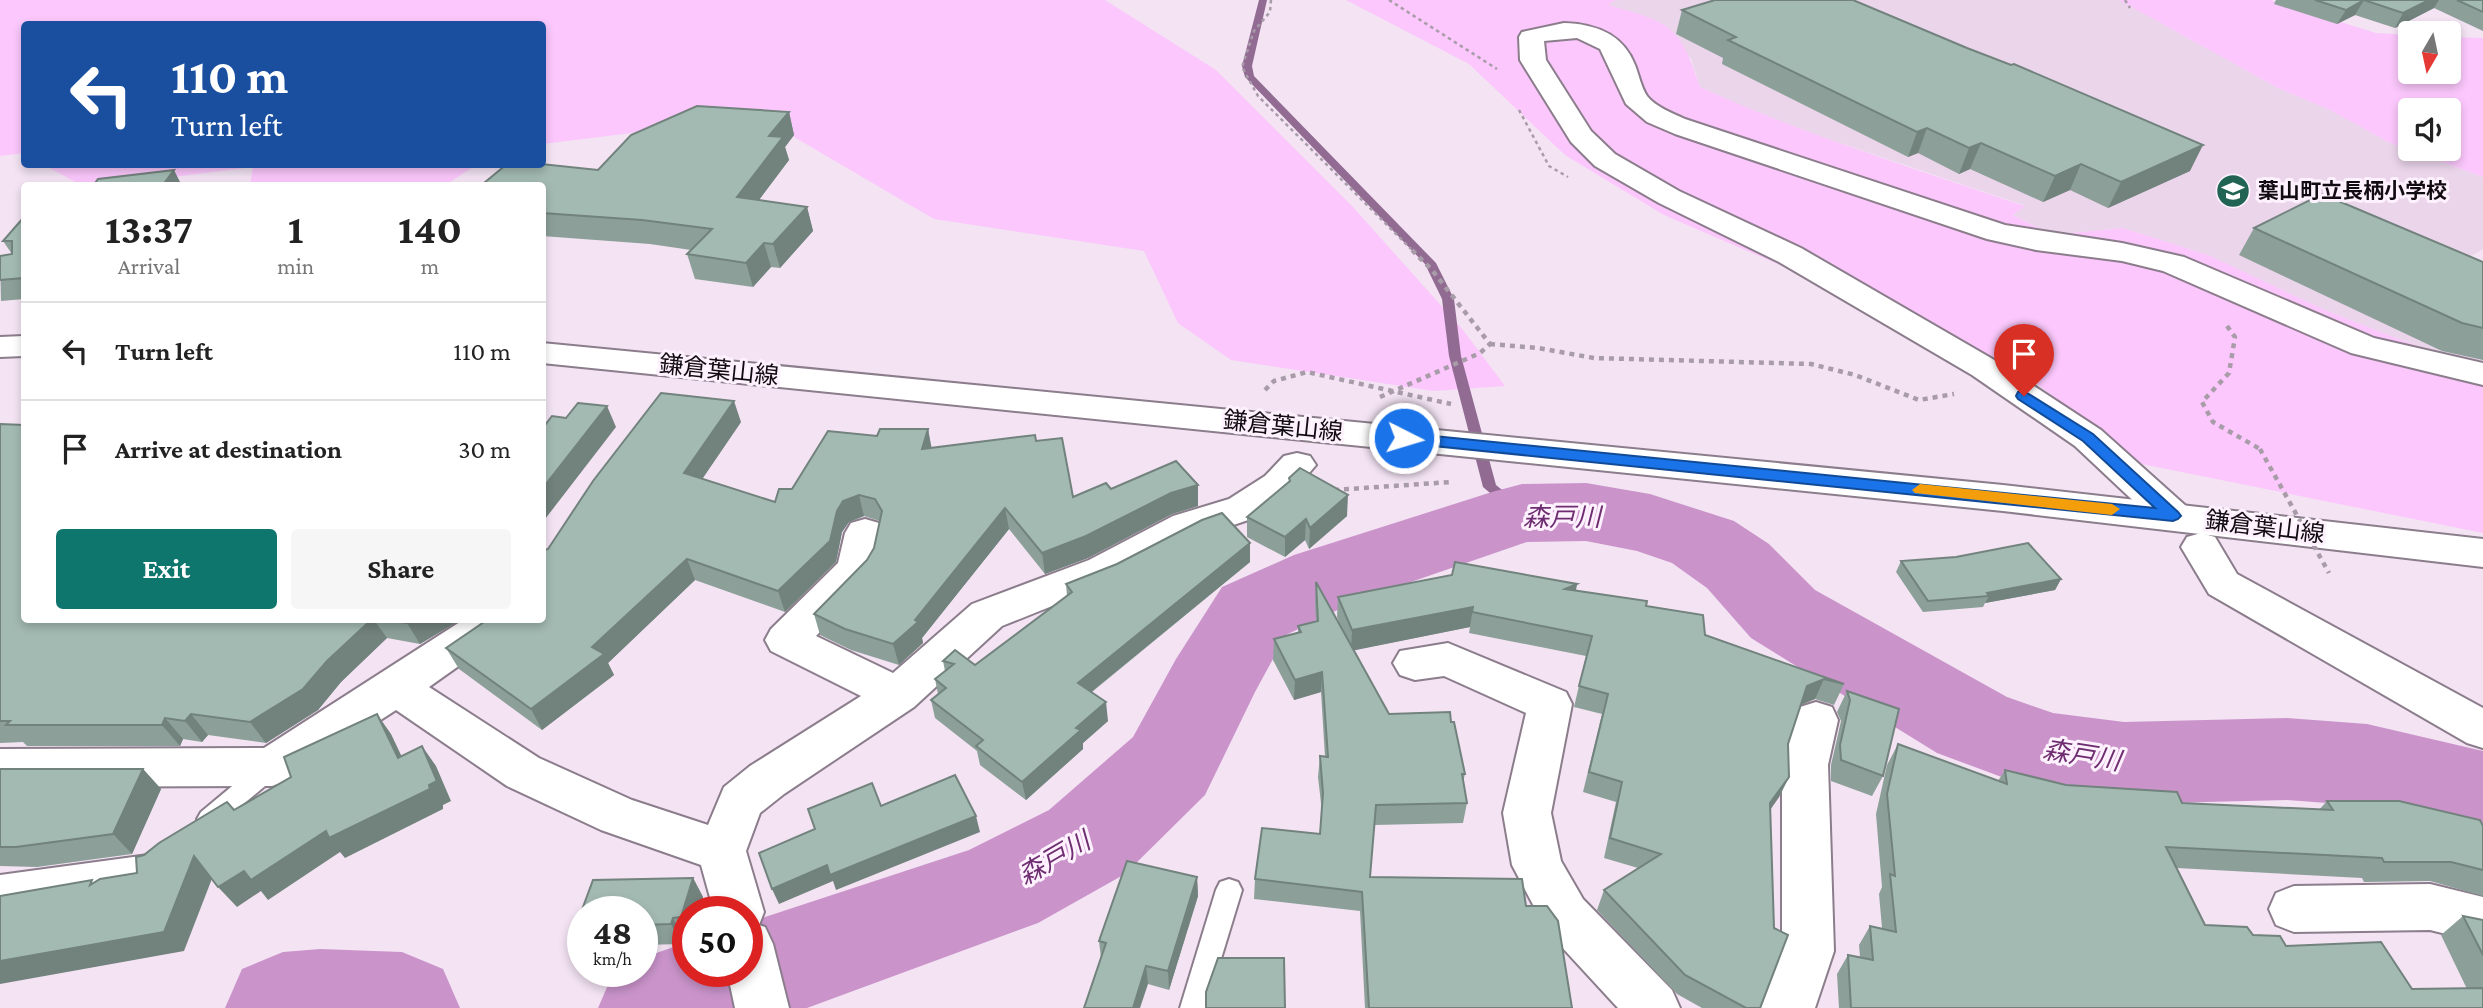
<!DOCTYPE html>
<meta charset="utf-8">
<style>
:root{--surface:#fff;--page:#f6f6f6;--text:#222;--muted:#767676;--line:#e0e0e0;--accent:#0f766e}
body{margin:0;font-family:"Crimson Pro","Noto Sans JP",serif;background:var(--page);color:var(--text);height:100vh;display:flex;flex-direction:column;font-size:26px;white-space:nowrap}
*{box-sizing:border-box;margin:0}
p{font-size:23px;color:var(--muted)}
.icon{flex:none;width:38px;height:38px;fill:none;stroke:currentColor;stroke-width:2;stroke-linecap:round;stroke-linejoin:round}
.map{position:relative;flex:1;overflow:hidden}
.side{position:absolute;left:21px;top:182px;width:525px;height:441px;display:flex;flex-direction:column;background:var(--surface);border-radius:7px;box-shadow:0 4px 10px #0003}
.side>*{flex:none}
.hud{position:absolute;left:21px;top:21px;width:525px;height:147px;border-radius:7px;box-shadow:0 4px 10px #0003;background:#1a4fa0;color:#fff;overflow:hidden}
.needle{width:46px;rotate:189deg}
.controls{position:absolute;left:2398px;top:21px;display:grid;gap:14px}
.controls a{display:grid;place-items:center;width:63px;height:63px;border-radius:7px;background:var(--surface);box-shadow:0 4px 10px #0003;font-size:35px}
.speed{position:absolute;left:567px;top:896px;display:flex;gap:14px;font-size:35px;font-weight:700;text-align:center}
.speed>*{display:grid;place-content:center;width:91px;height:91px;border-radius:50%;background:var(--surface);box-shadow:0 4px 10px #0003;line-height:1}
.speed small{font-size:18px;font-weight:400}
.speed .limit{border:10px solid #d22;background:#fff;color:#111}
.pin{position:absolute;display:grid;place-items:center;width:60px;height:60px;color:#fff;margin:-72px -30px;border-radius:50% 50% 50% 0;rotate:-45deg;box-shadow:0 0 7px #0007}
.pin .icon{rotate:45deg}
.me{position:absolute;width:77px;margin:-38px;rotate:95deg;stroke-linejoin:round;filter:drop-shadow(0 0 5px #0008)}
.turn{display:flex;align-items:center;gap:24px;height:147px;padding:0 35px;font-size:32px}
.turn .icon{width:91px;height:91px;stroke-width:2.5}
.turn b{display:block;font-size:49px;line-height:60px}
.eta{display:flex;justify-content:space-evenly;align-items:center;height:119px;text-align:center}
.eta b{font-size:42px;font-weight:700;line-height:49px}
.primary-button{display:flex;gap:14px;margin-top:auto;padding:14px 35px}
.primary-button a{flex:1;height:80px;border-radius:7px;background:var(--accent);color:#fff;font-size:28px;font-weight:700;line-height:80px;text-align:center}
.primary-button a+a{background:var(--page);color:var(--text)}
ul{padding:0;list-style:none}
li{display:flex;align-items:center;gap:21px;height:98px;padding:0 35px;border-top:2px solid var(--line)}
li div{flex:1}
li b{display:block;font-size:26px}
li em{font-style:normal}
.map>svg:first-child{display:block}
.built{fill:#ebd5eb}
.green{fill:#fbc7fc;fill-rule:evenodd}
.lines{fill:none;stroke-linecap:round;stroke-linejoin:round}
.stream{fill:#926b93;fill-rule:evenodd}
.river{fill:#ca94cb;fill-rule:evenodd}
.service-casing{stroke:#8b7d8b;stroke-width:4}
.minor-casing{stroke:#8b7d8b;stroke-width:4}
.secondary-casing{stroke:#8b7d8b;stroke-width:4}
.path-far1{stroke:#a99ca9;stroke-width:2.5;stroke-dasharray:3.5 3.5;stroke-linecap:butt}
.path{stroke:#a99ca9;stroke-width:4.5;stroke-dasharray:5 5;stroke-linecap:butt}
.service{fill:#fff;fill-rule:evenodd}
.minor{fill:#fff;fill-rule:evenodd}
.secondary{fill:#fff;fill-rule:evenodd}
.path-bridge{stroke:#a99ca9;stroke-width:4.5;stroke-dasharray:5 5;stroke-linecap:butt}
.wall{fill:#8ca099}
.shaded-wall{fill:#72827d}
.building{fill:#a3bab2;stroke:#72827d;stroke-width:2}
.route{fill:#1a73e8;stroke:#114b97;stroke-width:2}
.slow{fill:#f59e0b}
.labels{text-anchor:middle;stroke-width:6;stroke-linejoin:round;paint-order:stroke}
.far-poi-label{font-size:21px;font-weight:bold;fill:#110c11;stroke:#fef1fe;text-anchor:start}
.street-label{font-size:24px;fill:#110c11;stroke:#fef1fe}
.water-label{font-size:26px;font-style:italic;fill:#6d2d70;stroke:#fef1fe}
</style>
<div class="map">
<svg width="2483" height="1008" viewBox="0 0 2483 1008">
<rect width="100%" height="100%" fill="#f3e3f3"/>
<polygon class="built" points="1616,0 2119,0 2278,88 2330,110 2388,142 2483,177 2483,249 2444,272 2483,291 2483,364 2442,356 2325,310 2208,255 2123,228 2052,235 2012,214 2024,205 1822,137 1742,106 1700,87 1691,58 1607,5"/>
<g class="green">
<polygon points="0,0 1105,0 1216,70 1352,206 1463,330 1505,386 1434,391 1231,360 1178,323 1144,251 934,219 760,117 543,144 542,24 24,24 24,153 0,156"/>
<path d="M1346,0H1616L1608,5C1669,22 1680,24 1700,87C1805,135 1916,169 2025,206L2013,215L2052,235L2123,228L2208,255L2325,310L2442,356L2483,364V533L2142,464L2012,365L1664,215L1565,155L1469,64Z"/>
<path d="M2119,0H2270L2376,33L2410,35V72H2448V37L2483,38V177L2388,142L2330,110L2278,88ZM2410,110H2448V149H2410Z"/>
<polygon points="44,165 476,165 444,186 250,185 253,167 109,185 81,185"/>
</g>
<g class="lines">
<polygon class="stream" points="1259,0 1267,0 1252,66 1254,76 1436,263 1454,299 1461,356 1496,485 1527,510 1529,513 1527,516 1517,516 1483,487 1449,356 1442,299 1425,264 1245,77 1242,66"/>
<g class="river">
<polygon points="1586,483 1650,494 1734,521 1769,544 1815,590 2007,697 2053,713 2124,722 2287,718 2367,724 2483,751 2483,837 2367,806 2287,800 2124,804 2050,795 1937,753 1751,638 1707,588 1672,563 1637,551 1586,541 1527,542 1356,601 1286,635 1255,692 1205,795 1125,874 1038,923 807,1008 598,1008 614,971 642,971 642,958 688,942 688,971 747,971 747,923 969,850 1049,810 1133,737 1176,659 1222,587 1294,555 1492,492 1522,484"/>
<polygon points="320,949 402,952 443,969 460,1008 225,1008 242,969 283,952"/>
</g>
<g class="service-casing">
<g id="service">
<polygon points="269,759 277,762 281,769 277,776 217,826 209,829 201,826 197,819 201,812 261,762"/>
<polygon points="161,848 170,851 173,859 170,867 153,876 0,897 0,875 148,855"/>
<polygon points="1229,879 1238,882 1242,890 1206,1008 1180,1008 1216,890 1220,882"/>
</g>
</g>
<g class="minor-casing">
<g id="minor">
<path d="M1564,23C1596,24 1623,34 1635,65C1639,75 1641,87 1647,96C1656,107 1672,113 1685,119L2005,225L2122,243L2184,257L2374,338L2483,363V385L2351,353L2163,271L2122,261L2036,250L1987,239L1675,134L1647,122L1626,104L1600,49L1577,38L1544,41L1546,60L1591,131L1615,154L1679,191L1801,248L1996,361L2101,430L2187,507L2192,516L2187,525L2173,529L2159,525L2075,446L1972,375L1779,262L1659,203L1595,166L1571,142L1520,60L1519,37L1522,32Z"/>
<polygon points="1297,453 1310,456 1316,465 1291,494 1257,517 1201,536 1117,580 1002,626 914,707 784,794 760,813 746,851 764,912 759,925 765,927 773,944 789,1008 735,1008 727,971 747,971 747,912 714,912 701,865 601,830 507,786 396,710 288,780 272,786 0,787 0,749 264,748 463,620 514,620 508,631 429,687 539,758 632,800 708,825 724,787 750,766 861,696 771,651 765,640 771,629 838,563 845,533 851,523 865,519 879,523 885,533 877,569 871,579 816,636 893,673 972,604 1089,560 1173,516 1229,499 1265,476 1284,456"/>
<polygon points="2201,533 2215,537 2237,574 2483,708 2483,748 2467,743 2209,594 2181,547 2187,537"/>
<polygon points="1448,643 1566,692 1572,704 1551,813 1561,861 1583,899 1672,990 1680,1008 1618,1008 1547,931 1512,865 1503,813 1526,713 1444,676 1415,680 1400,675 1393,663 1400,651"/>
<polygon points="1816,702 1832,707 1838,720 1828,765 1834,951 1815,1008 1761,1008 1782,951 1782,765 1794,720 1800,707"/>
<polygon points="2430,884 2483,897 2483,943 2430,930 2294,932 2276,925 2269,909 2276,893 2294,886"/>
</g>
</g>
<g class="secondary-casing">
<g id="secondary">
<polygon points="24,336 24,356 0,357 0,337"/>
<polygon points="542,343 2003,485 2483,539 2483,567 2003,511 542,363"/>
</g>
</g>
<g class="path-far1">
<polyline points="1271,0 1270,12 1254,31 1242,67 1258,96 1411,249"/>
<polyline points="1389,0 1497,69"/>
<polyline points="2125,0 2130,8"/>
<polyline points="1519,110 1549,166 1568,177"/>
</g>
<g class="path">
<polyline points="2227,326 2235,337 2229,373 2202,402 2213,422 2260,449"/>
<polyline points="1490,344 1538,348 1594,358 1811,364 1855,375 1919,400 1954,394"/>
<polyline points="1265,390 1274,381 1307,372 1451,404"/>
<polyline points="1380,397 1480,353 1490,344 1432,270 1410,248"/>
<polyline points="1334,490 1451,482"/>
</g>
<use href="#service" class="service"/>
<use href="#minor" class="minor"/>
<use href="#secondary" class="secondary"/>
<polyline class="path-bridge" points="2260,449 2329,573"/>
</g>
<g class="wall">
<polygon points="2276,0 2483,0 2483,31 2434,8 2395,28 2355,15 2337,24 2274,4"/>
<polygon points="1682,10 2190,171 2108,208 2070,190 2043,202 1970,169 1959,174 1918,153 1908,157 1722,64 1723,58 1676,34"/>
<polygon points="789,112 794,135 785,147 789,160 759,200 807,207 813,231 780,268 771,267 753,287 695,279 687,254 691,250 650,244 542,236 542,186 484,183 598,170"/>
<polygon points="24,217 24,299 1,301 0,256 12,254 3,241"/>
<polygon points="2254,228 2483,262 2483,360 2442,351 2239,255"/>
<polygon points="741,422 702,479 775,502 792,489 877,436 928,429 931,448 1036,441 1073,497 1111,489 1198,506 1172,514 1088,558 1045,574 1009,529 922,638 923,643 899,665 851,650 820,635 814,614 867,560 874,548 880,521 864,516 849,522 842,532 836,562 785,612 695,580 608,663 614,675 542,730 459,669 446,648 542,620 548,549"/>
<polygon points="0,424 24,620 212,621 214,620 460,620 420,644 387,638 341,682 318,710 266,743 208,735 202,742 183,739 180,746 27,746 23,742 0,743"/>
<polygon points="1289,478 1347,516 1309,549 1305,540 1285,557 1247,537 1247,517 1289,482"/>
<polygon points="1901,561 2061,579 2055,590 1985,603 1983,607 1923,612 1896,572"/>
<polygon points="1250,562 1092,692 1108,721 1083,743 1083,749 1026,800 980,765 977,751 935,718 931,700 938,694 935,679 945,671 943,661 975,665 1067,596 1066,584"/>
<polygon points="1316,582 1341,627 1337,617 1338,597 1577,584 1576,591 1646,606 1705,635 1844,684 1834,705 1815,699 1801,705 1788,744 1789,777 1779,797 1770,810 1760,1008 1702,1008 1677,994 1597,910 1604,890 1638,868 1604,858 1616,802 1583,792 1602,714 1574,707 1586,656 1469,633 1470,627 1354,650 1389,714 1451,722 1465,774 1463,782 1467,803 1463,823 1374,825 1370,877 1526,906 1572,1008 1365,1008 1360,911 1254,899 1255,879 1320,834 1322,812 1318,777 1320,756 1325,757 1321,692 1294,700 1273,660 1274,639 1298,633 1298,626 1316,621 1315,603"/>
<polygon points="1847,691 1883,776 1872,796 1831,781 1831,765 1841,721 1837,712"/>
<polygon points="1898,744 1998,781 2005,770 2066,785 2182,803 2319,810 2327,801 2483,826 2483,896 2430,881 2364,882 2362,878 2177,868 2205,925 2253,935 2286,946 2412,989 2467,989 2441,935 2463,916 2483,920 2483,1008 1839,1008 1837,974 1848,955 1860,957 1859,945 1870,926 1882,928 1879,894 1882,887 1876,814 1887,765"/>
<polygon points="0,769 143,769 161,789 132,854 37,867 0,866"/>
<polygon points="1197,877 1198,896 1169,990 1148,984 1101,958 1099,941"/>
<polygon points="693,878 703,897 699,912 688,912 688,937 683,937 682,944 642,945 642,912 583,912 583,937 576,926 593,880"/>
</g>
<g class="shaded-wall">
<polygon points="2364,0 2355,15 2337,24 2346,10"/>
<polygon points="2429,0 2439,0 2434,8 2395,28 2403,13"/>
<polygon points="789,112 794,135 785,147 789,160 743,221 737,197 769,136"/>
<polygon points="1927,128 1918,153 1908,157 1917,132"/>
<polygon points="1981,143 1970,169 1959,174 1969,148"/>
<polygon points="2203,145 2190,171 2108,208 2121,182"/>
<polygon points="2081,164 2070,190 2043,202 2055,176"/>
<polygon points="174,170 182,186 162,186"/>
<polygon points="807,207 813,231 780,268 773,244"/>
<polygon points="764,243 771,267 753,287 746,263"/>
<polygon points="734,401 741,422 692,494 684,473"/>
<polygon points="607,406 616,427 542,523 542,489"/>
<polygon points="928,429 932,450 922,449"/>
<polygon points="1198,485 1198,506 1172,514 1088,558 1045,574 1042,553 1171,493"/>
<polygon points="859,495 864,516 849,522 842,532 836,562 785,612 778,591 837,511 843,501"/>
<polygon points="1348,495 1347,516 1309,549 1310,528"/>
<polygon points="1005,508 1009,529 922,638 923,643 899,665 893,644 915,620"/>
<polygon points="1306,519 1305,540 1285,557 1285,537"/>
<polygon points="1250,543 1250,562 1080,701 1078,683"/>
<polygon points="687,559 695,580 608,663 614,675 542,730 531,709 592,647"/>
<polygon points="2061,579 2055,590 1985,603 1989,596 1987,593"/>
<polygon points="1577,584 1572,605 1565,589"/>
<polygon points="1473,607 1470,627 1351,651 1352,630"/>
<polygon points="371,620 374,620 387,638 341,682 318,710 266,743 250,722 327,661"/>
<polygon points="413,620 460,620 420,644 407,623"/>
<polygon points="1322,672 1321,692 1294,700 1295,680"/>
<polygon points="1824,679 1815,699 1798,706 1807,686"/>
<polygon points="1106,702 1108,721 1083,743 1083,749 1026,800 1022,782 1076,728"/>
<polygon points="191,714 208,735 202,742 185,721"/>
<polygon points="377,714 391,734 412,778 398,758"/>
<polygon points="165,718 183,739 180,746 162,725"/>
<polygon points="422,746 436,766 451,801 443,805 443,809 345,858 340,852 268,900 261,891 237,907 218,887"/>
<polygon points="143,769 161,789 132,854 113,834"/>
<polygon points="1789,777 1779,797 1761,823 1770,803"/>
<polygon points="976,816 980,832 836,890 833,881 779,904 772,889 827,865"/>
<polygon points="194,856 213,876 184,951 0,984 0,961"/>
<polygon points="1197,877 1198,896 1169,990 1168,971"/>
<polygon points="693,878 703,897 699,912 688,912 688,929 681,917"/>
<polygon points="673,918 683,937 682,944 671,924"/>
<polygon points="1146,966 1148,984 1140,1008 1133,1008"/>
</g>
<g class="building">
<polygon points="1715,0 1853,0 1967,48 2011,65 2014,64 2203,145 2121,182 2081,164 2055,176 1981,143 1969,148 1927,128 1917,132 1728,40 1736,37 1682,10"/>
<polygon points="2315,0 2429,0 2403,13 2364,0 2346,10"/>
<polygon points="2457,0 2483,0 2483,12"/>
<polygon points="697,106 789,112 769,136 783,137 737,197 807,207 773,244 764,243 746,263 687,254 712,229 642,220 542,213 542,186 413,186 484,183 507,164 541,164 598,170 631,135"/>
<polygon points="174,170 162,186 93,186 98,179"/>
<polygon points="2322,194 2483,262 2483,328 2462,323 2254,228"/>
<polygon points="24,217 24,278 0,280 0,256 12,254 12,241 3,241"/>
<polygon points="661,393 734,401 684,473 775,502 779,489 792,489 828,431 877,436 880,429 928,429 922,449 1035,435 1036,441 1062,438 1073,497 1106,483 1111,489 1176,461 1198,485 1171,493 1086,536 1042,553 1005,508 915,620 918,622 893,644 845,629 814,614 867,560 874,548 882,511 875,499 859,495 843,501 837,511 830,541 778,591 687,559 592,647 604,654 531,709 446,648 487,620 542,620 542,551 548,549 593,481"/>
<polygon points="578,403 607,406 542,489 542,429 552,416 566,418"/>
<polygon points="0,424 24,425 24,620 124,620 127,621 212,621 214,620 371,620 327,661 303,689 250,722 191,714 185,721 165,718 162,725 6,725 10,721 0,721"/>
<polygon points="1300,468 1348,495 1310,528 1306,519 1285,537 1247,517 1290,481 1289,478"/>
<polygon points="1222,513 1250,543 1078,683 1106,702 1076,728 1081,730 1022,782 976,746 983,740 931,700 946,688 935,679 954,664 943,661 955,650 975,665 1072,592 1066,584 1117,564 1202,520"/>
<polygon points="2028,543 2061,579 1987,593 1989,596 1928,601 1901,561 1956,557"/>
<polygon points="1455,562 1577,584 1565,589 1647,601 1646,606 1703,615 1705,635 1844,684 1824,679 1807,686 1788,744 1789,777 1770,803 1774,928 1788,935 1760,1008 1746,1008 1685,975 1604,890 1661,854 1610,838 1622,782 1589,772 1608,694 1579,686 1592,636 1472,612 1473,607 1352,630 1338,597 1452,575"/>
<polygon points="1316,582 1389,714 1450,712 1451,722 1454,722 1465,774 1462,774 1467,803 1376,805 1370,877 1522,879 1526,906 1547,906 1558,921 1572,1008 1369,1008 1362,892 1255,879 1262,828 1320,834 1323,793 1320,756 1328,757 1322,672 1295,680 1274,639 1301,632 1298,626 1318,621"/>
<polygon points="385,620 413,620 407,623"/>
<polygon points="1847,691 1899,709 1883,776 1841,760 1840,745 1850,700"/>
<polygon points="377,714 398,758 422,746 437,781 429,785 430,789 329,838 326,831 251,880 244,871 218,887 194,856 164,932 0,961 0,896 92,880 90,885 100,879 137,873 136,857 144,855 159,843 227,802 234,810 291,777 284,757"/>
<polygon points="1898,744 2007,784 2005,770 2066,785 2177,792 2182,803 2333,810 2327,801 2399,801 2480,820 2483,826 2483,870 2451,862 2384,862 2382,858 2166,847 2205,925 2247,927 2253,935 2280,936 2286,946 2381,942 2412,989 2483,988 2483,1008 1851,1008 1848,955 1873,960 1870,926 1896,932 1890,874 1895,876 1887,794"/>
<polygon points="0,769 143,769 113,834 16,847 0,847"/>
<polygon points="955,775 976,816 830,875 827,865 772,889 759,853 815,829 808,809 872,783 881,806"/>
<polygon points="1127,861 1197,877 1168,971 1146,966 1133,1008 1084,1008 1106,943 1099,941"/>
<polygon points="693,878 681,917 673,918 671,924 642,925 642,912 583,912 583,926 576,926 593,880"/>
<polygon points="2463,916 2483,920 2483,955"/>
<polygon points="1218,958 1284,958 1285,1008 1206,1008 1206,992"/>
</g>
<polygon class="route" points="2024,391 2093,434 2178,512 2181,516 2178,519 2173,521 1404,443 1396,438 1404,433 2155,508 2083,441 2018,399 2016,396 2018,392"/>
<polygon class="slow" points="1920,484 2112,504 2120,509 2112,515 1915,493 1912,490"/>
<defs>
<g id="school-disc" transform="scale(1.75)"><circle r="9.5" fill="#226453" stroke="#fef1fe"/><path d="M0-5L7-2L0 1L-7-2ZM-4 1L0 2.5L4 1V4Q0 6-4 4Z" fill="#fff"/></g>
</defs>
<g fill-rule="evenodd">
<use href="#school-disc" x="2233" y="191"/>
</g>
<g class="labels">
<g class="far-poi-label">
<text x="2258" y="198">葉山町立長柄小学校</text>
</g>
<g class="street-label">
<text transform="translate(719 370) rotate(6)" y="8">鎌倉葉山線</text>
<text transform="translate(1283 426) rotate(6)" y="8">鎌倉葉山線</text>
<text transform="translate(2265 527) rotate(7)" y="8">鎌倉葉山線</text>
</g>
<g class="water-label">
<text x="1562" y="526">森戸川</text>
<text transform="translate(2082 755) rotate(9)" y="9">森戸川</text>
<text transform="translate(1054 858) rotate(-30)" y="9">森戸川</text>
</g>
</g>
</svg>
<div class="controls">
<a><svg class="needle" viewBox="-14 -14 28 28"><path d="M0-13l5 13h-10z" fill="#e53935"/><path d="M0 13l5-13h-10z" fill="#767676"/></svg></a>
<a><svg class="icon" aria-label="sound" viewBox="0 0 24 24"><path d="M4 9h4l5-4v14l-5-4H4zM17 9q2 3 0 6"/></svg></a>
</div>
<div class="speed"><div>48<small>km/h</small></div><div class="limit">50</div></div>
<div class="pin" style="left:2024px;top:396px;background:#d93025"><svg class="icon" aria-label="arrive" viewBox="0 0 24 24"><path d="M6 21V4h12l-3 4 3 4H6"/></svg></div>
<svg class="me" style="left:1404px;top:438px" viewBox="-20 -20 40 40"><circle r="17" fill="#1a73e8" stroke="#fff" stroke-width="3"/><path d="M0-11L8 9 0 5-8 9z" fill="#fff"/></svg>
<div class="hud">
<div class="turn"><svg class="icon" aria-label="left" viewBox="0 0 24 24"><path d="M17 20v-9H6M10 6l-5 5 5 5"/></svg><div><b>110 m</b>Turn left</div></div>
</div>
<section class="side">
<div class="eta">
<div><b>13:37</b><p>Arrival</p></div>
<div><b>1</b><p>min</p></div>
<div><b>140</b><p>m</p></div>
</div>
<ul>
<li><svg class="icon" aria-label="left" viewBox="0 0 24 24"><path d="M17 20v-9H6M10 6l-5 5 5 5"/></svg><div><b>Turn left</b></div><em>110 m</em></li>
<li><svg class="icon" aria-label="arrive" viewBox="0 0 24 24"><path d="M6 21V4h12l-3 4 3 4H6"/></svg><div><b>Arrive at destination</b></div><em>30 m</em></li>
</ul>
<div class="primary-button"><a>Exit</a><a>Share</a></div>
</section>
</div>
